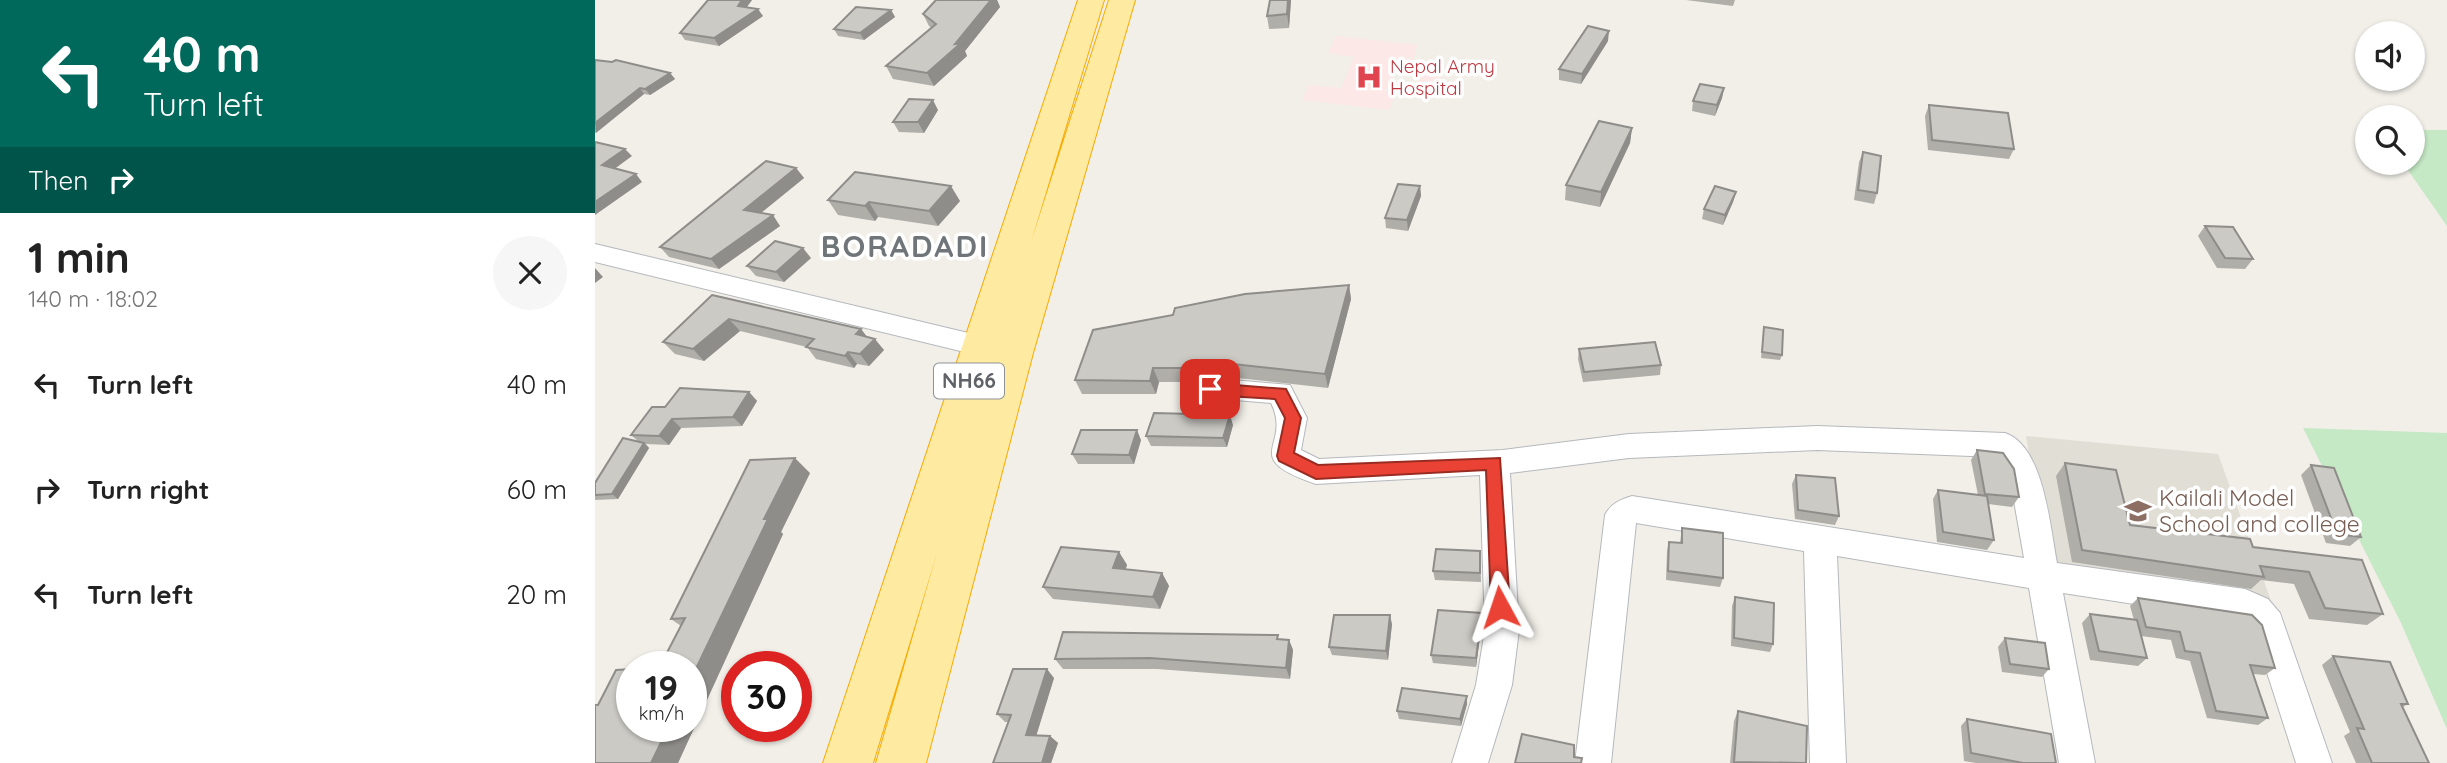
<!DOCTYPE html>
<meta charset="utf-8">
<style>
:root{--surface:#fff;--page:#f6f6f6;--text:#222;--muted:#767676}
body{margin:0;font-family:Quicksand,sans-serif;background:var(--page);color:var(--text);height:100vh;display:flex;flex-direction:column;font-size:26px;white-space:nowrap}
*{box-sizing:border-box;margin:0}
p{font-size:23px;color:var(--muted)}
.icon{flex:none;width:38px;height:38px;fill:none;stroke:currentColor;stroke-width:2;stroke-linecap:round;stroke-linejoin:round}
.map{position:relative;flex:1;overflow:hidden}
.panel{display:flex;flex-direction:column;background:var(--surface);width:595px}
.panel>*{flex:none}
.hud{background:#00695c;color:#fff;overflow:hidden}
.fabs{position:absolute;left:1760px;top:21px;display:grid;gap:14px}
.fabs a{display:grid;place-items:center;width:70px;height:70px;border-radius:50%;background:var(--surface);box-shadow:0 2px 5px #0004;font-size:35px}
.speed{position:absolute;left:21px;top:651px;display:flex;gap:14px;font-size:35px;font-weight:700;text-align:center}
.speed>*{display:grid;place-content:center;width:91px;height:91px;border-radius:50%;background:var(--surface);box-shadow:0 2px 5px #0004;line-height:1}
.speed small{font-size:18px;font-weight:400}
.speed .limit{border:10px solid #d22;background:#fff;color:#111}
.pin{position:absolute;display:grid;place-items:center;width:60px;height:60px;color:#fff;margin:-30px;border-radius:14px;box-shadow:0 4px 10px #0006}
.me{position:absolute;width:77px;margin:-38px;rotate:355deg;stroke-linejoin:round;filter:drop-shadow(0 0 5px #0008)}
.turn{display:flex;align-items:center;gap:24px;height:147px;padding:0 28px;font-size:32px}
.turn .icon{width:91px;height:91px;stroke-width:2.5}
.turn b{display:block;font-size:49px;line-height:60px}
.then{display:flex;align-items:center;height:66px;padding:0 28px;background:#0003;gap:14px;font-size:26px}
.round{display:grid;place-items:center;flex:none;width:74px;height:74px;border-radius:37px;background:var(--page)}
.summary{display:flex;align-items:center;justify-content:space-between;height:119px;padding:0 28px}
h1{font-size:42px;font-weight:800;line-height:52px}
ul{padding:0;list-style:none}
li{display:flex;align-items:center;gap:21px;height:105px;padding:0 28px}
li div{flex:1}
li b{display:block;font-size:26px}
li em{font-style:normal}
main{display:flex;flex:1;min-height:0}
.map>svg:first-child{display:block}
.education{fill:#e1ded6}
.medical{fill:#fce8e6}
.green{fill:#c5e8c5}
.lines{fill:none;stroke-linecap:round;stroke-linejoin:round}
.minor-casing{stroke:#b5b8bc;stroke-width:2}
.trunk-casing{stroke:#f9ab00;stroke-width:2}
.minor{fill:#fff;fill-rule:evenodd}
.trunk{fill:#feeaa1;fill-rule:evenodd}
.wall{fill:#afaea9}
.shaded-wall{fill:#8f8d8a}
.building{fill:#cccac5;stroke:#8f8d8a;stroke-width:2}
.route{fill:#ea4335;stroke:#982c22;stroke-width:2}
.labels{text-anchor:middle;stroke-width:7;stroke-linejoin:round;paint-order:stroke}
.far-health-label{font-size:19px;fill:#be3a42;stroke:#fff;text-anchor:start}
.shield{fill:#fff;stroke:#8f9295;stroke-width:2}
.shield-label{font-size:21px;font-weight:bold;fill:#5f6368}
.education-label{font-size:23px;fill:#785e54;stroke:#fff;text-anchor:start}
.district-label{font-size:30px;font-weight:bold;letter-spacing:2px;fill:#70757a;stroke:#fff}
</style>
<main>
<section class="panel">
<div class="hud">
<div class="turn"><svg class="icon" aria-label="left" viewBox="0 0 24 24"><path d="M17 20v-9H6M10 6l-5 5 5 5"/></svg><div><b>40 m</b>Turn left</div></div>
<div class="then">Then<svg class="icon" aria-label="right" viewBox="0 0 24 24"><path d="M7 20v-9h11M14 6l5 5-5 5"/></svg></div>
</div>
<div class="summary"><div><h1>1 min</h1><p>140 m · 18:02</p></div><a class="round"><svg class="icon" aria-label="close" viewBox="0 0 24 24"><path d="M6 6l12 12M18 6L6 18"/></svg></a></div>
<ul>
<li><svg class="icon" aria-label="left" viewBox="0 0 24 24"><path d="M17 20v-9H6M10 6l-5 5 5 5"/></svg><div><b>Turn left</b></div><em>40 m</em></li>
<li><svg class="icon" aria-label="right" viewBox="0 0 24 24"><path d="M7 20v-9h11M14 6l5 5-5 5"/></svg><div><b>Turn right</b></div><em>60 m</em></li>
<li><svg class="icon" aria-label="left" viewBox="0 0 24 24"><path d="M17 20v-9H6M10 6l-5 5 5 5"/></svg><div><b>Turn left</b></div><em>20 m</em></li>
</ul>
</section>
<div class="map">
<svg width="1852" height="763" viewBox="0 0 1852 763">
<rect width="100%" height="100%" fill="#f1efe8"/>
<polygon class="education" points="1431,436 1623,454 1678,606 1453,569"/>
<polygon class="medical" points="741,36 822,45 818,61 844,63 849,67 840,96 818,94 826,69 802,66 790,91 801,94 794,110 707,100 714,85 746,88 759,57 733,53"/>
<g class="green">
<polygon points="1818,130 1852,130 1852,226 1808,163 1818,163"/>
<polygon points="1708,428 1852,433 1852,729 1806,623"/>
</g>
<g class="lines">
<g class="minor-casing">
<g id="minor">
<polygon points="0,244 386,336 396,339 400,346 396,353 386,356 0,262"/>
<path d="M615,378L695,385L712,418L706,450L724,459L908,450L1034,434L1222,426L1410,433C1449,446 1455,527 1462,563L1650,589L1673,599L1685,613L1737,763H1701L1659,632L1649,621L1468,593L1500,763H1464L1434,588L1242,556L1251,763H1215L1209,551L1041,523L1016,763H980L1010,515C1016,503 1025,500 1037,496L1429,558L1415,478L1402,457L1222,450L1034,458L915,473L924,630L917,685L893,763H857L881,685L890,630L885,475L721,484C642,457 698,447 676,403L605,397L601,389L605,381Z"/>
</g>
</g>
<g class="trunk-casing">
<polygon id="trunk" points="483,0 509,0 436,242 514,0 540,0 438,353 331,763 281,763 342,553 278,763 228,763"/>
</g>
<use href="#minor" class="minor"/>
<use href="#trunk" class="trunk"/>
</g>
<g class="wall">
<polygon points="113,0 157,0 152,7 168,16 124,46 90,40 85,33"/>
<polygon points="341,0 402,0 405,7 370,51 372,56 339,86 298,79 291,66 337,28 334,26 328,14"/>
<polygon points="675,0 696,0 694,28 674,29 672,16"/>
<polygon points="1091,0 1140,0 1138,6"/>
<polygon points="296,10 300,17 269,40 243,36 239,29"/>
<polygon points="1013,41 986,84 964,80 964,69"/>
<polygon points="0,60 75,73 80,79 55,95 49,94 0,133"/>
<polygon points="1129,88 1127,98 1120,116 1097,111 1098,101"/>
<polygon points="1334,105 1419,149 1414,159 1333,150 1330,116"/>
<polygon points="343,110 329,133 304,132 298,122"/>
<polygon points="1037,128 1035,143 1005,207 970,200 971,185"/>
<polygon points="1268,152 1282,193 1279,204 1259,200 1264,162"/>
<polygon points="201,168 209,178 166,213 185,226 124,269 74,257 65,247"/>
<polygon points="825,186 826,196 813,231 791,228 790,218"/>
<polygon points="1141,192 1138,202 1128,225 1107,219 1109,209"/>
<polygon points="233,200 365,201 343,226 283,217 280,221 243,215"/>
<polygon points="1610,226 1658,259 1650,269 1622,268 1603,236"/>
<polygon points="216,258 189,282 161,276 152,266"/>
<polygon points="754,285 756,299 733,388 615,375 601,382 564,382 561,394 487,394 480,380"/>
<polygon points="117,295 266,329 272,337 289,350 274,366 262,364 259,368 221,359 212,347 145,331 109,361 80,354 68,342"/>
<polygon points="1169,327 1187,355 1185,360 1166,358"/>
<polygon points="984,349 1066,365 1065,375 988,382 983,359"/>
<polygon points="154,392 162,401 147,426 86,428 74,445 51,444 54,448 23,499 0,500 0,483 43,441 36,435 70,407"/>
<polygon points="638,425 632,447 556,446 551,436"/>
<polygon points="546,440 539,464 483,464 477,454"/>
<polygon points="1382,450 1424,497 1417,507 1393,504 1399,540 1392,550 1342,542 1338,499 1343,490 1383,495 1376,460"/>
<polygon points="1470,463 1535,525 1658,547 1767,560 1788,614 1772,625 1714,619 1699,584 1666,580 1656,589 1477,562 1461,476"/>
<polygon points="1716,465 1766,537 1755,546 1731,543 1706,475"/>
<polygon points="215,473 186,532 188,534 83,763 0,763 3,705 65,666 86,626 76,619"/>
<polygon points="1201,475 1244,516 1240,525 1200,519 1197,484"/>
<polygon points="1087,528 1128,578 1125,587 1071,580 1072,551 1074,542 1085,543"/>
<polygon points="885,551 886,582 840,580 838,571"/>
<polygon points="524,552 532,565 531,569 567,573 574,586 565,609 458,599 448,587"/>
<polygon points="1140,597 1178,644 1175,652 1136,646 1137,606"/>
<polygon points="1543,598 1680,668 1670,675 1658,674 1673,718 1663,725 1612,718 1595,661 1581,658 1576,640 1546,636 1552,658 1543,666 1495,660 1487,623 1495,614 1539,620 1535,606"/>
<polygon points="887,622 881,667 838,663 836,655"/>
<polygon points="797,624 793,660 737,655 734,647"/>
<polygon points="1410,638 1454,669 1447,677 1407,672 1403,647"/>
<polygon points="685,639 694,640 698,650 695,679 562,669 468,669 460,659"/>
<polygon points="1738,656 1813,704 1808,707 1834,763 1761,763 1749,736 1755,732 1727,665"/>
<polygon points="459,678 441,736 455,736 463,743 456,763 398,763 413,722 410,722 402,714"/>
<polygon points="872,704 866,726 804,719 802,711"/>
<polygon points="1143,711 1211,763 1135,763 1139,721"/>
<polygon points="1372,719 1461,763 1381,763 1369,761 1366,726"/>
</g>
<g class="shaded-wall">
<polygon points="147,0 157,0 147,13 143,6"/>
<polygon points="396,0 402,0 405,7 370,51 372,56 339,86 332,73 360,44"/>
<polygon points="693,0 696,0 694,28 692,14"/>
<polygon points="163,9 168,16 124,46 119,38"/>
<polygon points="296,10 300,17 269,40 265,33"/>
<polygon points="1014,31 1013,41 986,84 987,74"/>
<polygon points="75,73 80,79 55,95 50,89"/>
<polygon points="45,88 49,94 1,133 0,123"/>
<polygon points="1129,88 1127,98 1120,116 1122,105"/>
<polygon points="338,100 343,110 329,133 323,122"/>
<polygon points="1037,128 1035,143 1005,207 1006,192"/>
<polygon points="30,149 37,156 14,173 7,165"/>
<polygon points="201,168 209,178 157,220 149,210"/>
<polygon points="41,174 47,182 0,215 0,202"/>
<polygon points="356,186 365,201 343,226 334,211"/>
<polygon points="825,186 826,196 813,231 812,220"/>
<polygon points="1141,192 1138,202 1128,225 1130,215"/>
<polygon points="274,202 283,217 280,221 270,206"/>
<polygon points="178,215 185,226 124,269 116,259"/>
<polygon points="208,248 216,258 189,282 181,272"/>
<polygon points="0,268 8,277 0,283"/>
<polygon points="754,285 756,299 733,388 730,374"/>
<polygon points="134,319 145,331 109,361 98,349"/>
<polygon points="266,329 275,341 261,334"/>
<polygon points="280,339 289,350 274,366 265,354"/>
<polygon points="253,352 262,364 259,368 250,356"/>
<polygon points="610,361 615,375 601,382 596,368"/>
<polygon points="558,368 564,382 561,394 555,381"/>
<polygon points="154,392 162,401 147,426 138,417"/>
<polygon points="635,415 638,425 632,447 628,438"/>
<polygon points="77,419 86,428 74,445 64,436"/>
<polygon points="542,430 546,440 539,464 534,455"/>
<polygon points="49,443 54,448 23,499 17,494"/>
<polygon points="200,458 215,473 186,532 188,534 83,763 56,763 74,726 96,726 96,679 169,519"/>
<polygon points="524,552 532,565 526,581 518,568"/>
<polygon points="567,573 574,586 565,609 558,597"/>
<polygon points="887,613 887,622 881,667 881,658"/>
<polygon points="795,615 797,624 793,660 791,651"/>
<polygon points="694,640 698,650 695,679 691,668"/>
<polygon points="452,669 459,678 439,743 431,735"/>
<polygon points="872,696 872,704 866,726 865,719"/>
<polygon points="455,736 463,743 456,763 447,763"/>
</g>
<g class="building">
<polygon points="113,0 147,0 143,6 163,9 119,38 85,33"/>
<polygon points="341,0 396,0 360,44 366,43 332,73 291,66 341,24 328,14"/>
<polygon points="675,0 693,0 692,14 672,16"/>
<polygon points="261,7 296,10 265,33 239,29"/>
<polygon points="993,26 1014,31 987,74 964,69"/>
<polygon points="0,60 17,62 21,60 75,73 50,89 45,88 0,123"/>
<polygon points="1105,84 1129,88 1122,105 1098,101"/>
<polygon points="314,99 338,100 323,122 298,122"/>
<polygon points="1334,105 1413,113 1419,149 1337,140"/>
<polygon points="1004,121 1037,128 1006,192 971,185"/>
<polygon points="0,142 30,149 7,165 41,174 0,202"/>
<polygon points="1268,152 1286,156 1282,193 1263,190"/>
<polygon points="171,161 201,168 149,210 178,215 116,259 65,247"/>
<polygon points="260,172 356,186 334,211 274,202 270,206 233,200"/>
<polygon points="803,184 825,186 812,220 790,218"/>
<polygon points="1120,186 1141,192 1130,215 1109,209"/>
<polygon points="1610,226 1638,227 1658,259 1630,258"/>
<polygon points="180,241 208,248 181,272 152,266"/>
<polygon points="754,285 730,374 610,361 596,368 558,368 555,381 480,380 498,330 578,315 580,308 650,294"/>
<polygon points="117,295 266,329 261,334 280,339 265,354 253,352 250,356 211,347 219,339 134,319 98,349 68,342"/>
<polygon points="1169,327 1188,330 1187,355 1167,352"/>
<polygon points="1060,342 1066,365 989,372 984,349"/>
<polygon points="85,388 154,392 138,417 77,419 64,436 36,435 57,407 70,407"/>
<polygon points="559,413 635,415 628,438 551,436"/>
<polygon points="486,430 542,430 534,455 477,454"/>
<polygon points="28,438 49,443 17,494 0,495 0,483"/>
<polygon points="1382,450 1408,453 1419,469 1424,497 1390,494"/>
<polygon points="200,458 169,519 173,519 96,679 96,667 61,667 65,666 90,618 76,619 155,460"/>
<polygon points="1470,463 1521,470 1535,525 1655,539 1658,547 1767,560 1788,614 1730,608 1714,572 1665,566 1669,577 1487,550"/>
<polygon points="1716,465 1739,468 1766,537 1742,534"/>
<polygon points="1201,475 1240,478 1244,516 1203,510"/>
<polygon points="1343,490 1392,496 1399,540 1348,532"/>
<polygon points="1087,528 1128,533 1128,578 1073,571 1074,542 1087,543"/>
<polygon points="466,547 524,552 518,568 567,573 558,597 448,587"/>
<polygon points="841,549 885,551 885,573 838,571"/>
<polygon points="1140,597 1179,603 1178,644 1139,638"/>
<polygon points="1543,598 1657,615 1667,625 1680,668 1655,665 1673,718 1621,711 1605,653 1590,651 1585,632 1551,627"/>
<polygon points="843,610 887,613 881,658 836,655"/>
<polygon points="1495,614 1542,620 1552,658 1504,651"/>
<polygon points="739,615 795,615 791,651 734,647"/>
<polygon points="468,632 683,635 682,639 694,640 691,668 555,658 460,659"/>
<polygon points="1410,638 1450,643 1454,669 1415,664"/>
<polygon points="1738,656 1795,662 1813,704 1806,704 1834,763 1777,763 1762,728 1769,729"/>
<polygon points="37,669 37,726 74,726 56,763 0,763 0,705 3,705 21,670"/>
<polygon points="418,669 452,669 431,735 455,736 447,763 398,763 416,715 402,714"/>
<polygon points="807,688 872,696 865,719 802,711"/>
<polygon points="1143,711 1212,726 1211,763 1139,762"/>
<polygon points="1372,719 1456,734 1461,763 1428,763 1376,753"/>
<polygon points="927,734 979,745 979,757 987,758 986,763 920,763"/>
</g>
<polygon class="route" points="615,383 691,389 706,418 699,453 723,465 905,458 915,607 912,613 905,616 899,613 896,607 891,470 721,479 684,461 682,456 690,418 680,399 615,395 607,389"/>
<defs>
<g id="hospital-bare" transform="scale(2.1)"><path d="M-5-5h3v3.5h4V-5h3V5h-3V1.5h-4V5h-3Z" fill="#e0444e" stroke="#fff" stroke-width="2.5" paint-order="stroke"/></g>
<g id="school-bare" transform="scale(2.1)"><path d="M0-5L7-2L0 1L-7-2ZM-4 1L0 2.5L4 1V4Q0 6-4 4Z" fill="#8d6e63" stroke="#fff" stroke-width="2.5" paint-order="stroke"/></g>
</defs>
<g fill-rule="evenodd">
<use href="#hospital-bare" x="774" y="77"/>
<use href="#school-bare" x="1543" y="511"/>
</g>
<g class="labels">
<g class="far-health-label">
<text x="795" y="73">Nepal Army<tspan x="795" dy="22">Hospital</tspan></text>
</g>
<rect class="shield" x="339" y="363.5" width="70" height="35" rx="5"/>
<g class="shield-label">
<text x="374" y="388">NH66</text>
</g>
<g class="education-label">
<text x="1564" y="506">Kailali Model<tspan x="1564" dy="26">School and college</tspan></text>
</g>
<g class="district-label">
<text x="310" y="257">BORADADI</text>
</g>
</g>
</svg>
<div class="fabs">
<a><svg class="icon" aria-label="sound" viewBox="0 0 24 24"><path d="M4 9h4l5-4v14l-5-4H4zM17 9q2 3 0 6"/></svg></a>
<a><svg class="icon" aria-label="search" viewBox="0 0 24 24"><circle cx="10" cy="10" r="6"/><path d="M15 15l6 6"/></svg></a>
</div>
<div class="speed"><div>19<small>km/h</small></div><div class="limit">30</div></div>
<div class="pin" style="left:615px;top:389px;background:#d93025"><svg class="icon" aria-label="arrive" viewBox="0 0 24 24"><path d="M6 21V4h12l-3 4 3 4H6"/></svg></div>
<svg class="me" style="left:905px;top:607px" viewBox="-20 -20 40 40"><path d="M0-17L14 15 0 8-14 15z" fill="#ea4335" stroke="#fff" stroke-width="4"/></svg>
</div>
</main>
